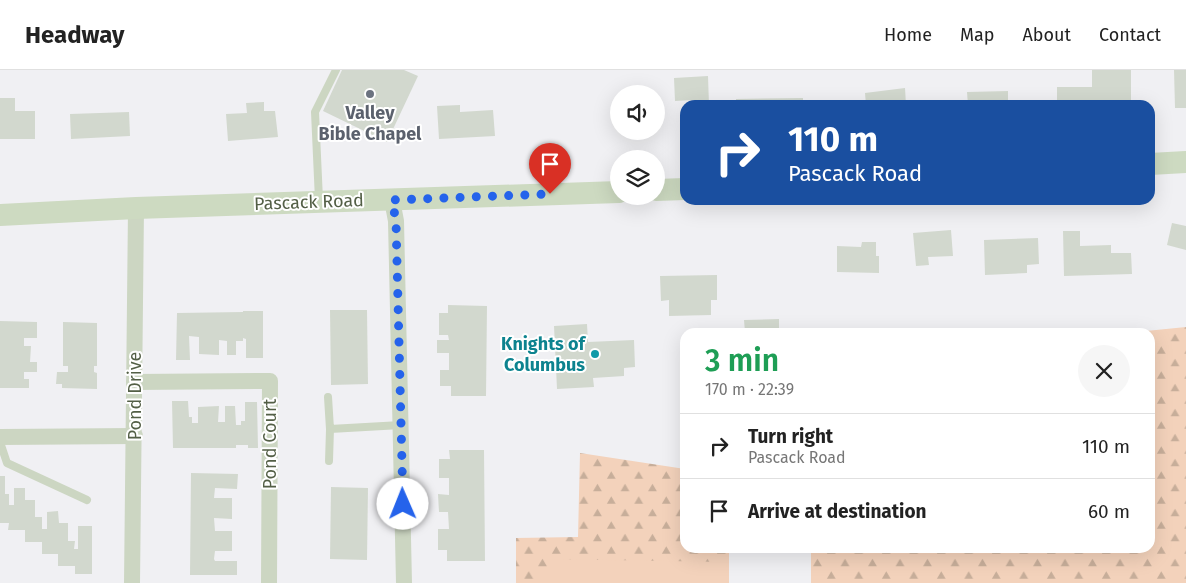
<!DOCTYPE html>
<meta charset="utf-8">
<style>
:root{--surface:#fff;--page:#f6f6f6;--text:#222;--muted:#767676;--line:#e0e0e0}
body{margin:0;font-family:"Fira Sans",sans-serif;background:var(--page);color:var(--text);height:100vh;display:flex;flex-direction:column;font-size:19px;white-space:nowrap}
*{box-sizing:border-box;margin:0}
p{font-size:16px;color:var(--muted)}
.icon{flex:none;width:28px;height:28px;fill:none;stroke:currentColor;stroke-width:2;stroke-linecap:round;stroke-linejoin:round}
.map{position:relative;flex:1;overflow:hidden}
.panel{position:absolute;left:680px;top:258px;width:475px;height:225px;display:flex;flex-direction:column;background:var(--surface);border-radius:15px;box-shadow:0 5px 20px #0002}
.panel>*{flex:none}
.top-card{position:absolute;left:680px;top:30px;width:475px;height:105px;border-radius:15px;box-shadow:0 5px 20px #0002;background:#1a4fa0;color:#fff;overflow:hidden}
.controls{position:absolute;left:610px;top:15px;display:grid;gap:10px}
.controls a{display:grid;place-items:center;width:55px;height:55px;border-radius:50%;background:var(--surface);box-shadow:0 5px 20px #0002;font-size:25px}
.pin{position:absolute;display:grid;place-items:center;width:42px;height:42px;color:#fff;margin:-51px -21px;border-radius:50% 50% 50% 0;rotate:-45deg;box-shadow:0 0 5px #0007}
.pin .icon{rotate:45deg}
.me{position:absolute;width:55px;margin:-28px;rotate:359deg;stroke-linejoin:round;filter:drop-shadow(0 0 4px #0008)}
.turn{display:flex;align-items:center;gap:18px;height:105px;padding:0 25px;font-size:22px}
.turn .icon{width:65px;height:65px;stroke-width:2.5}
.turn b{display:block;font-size:35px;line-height:42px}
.round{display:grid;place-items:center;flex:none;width:52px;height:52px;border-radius:26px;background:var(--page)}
.summary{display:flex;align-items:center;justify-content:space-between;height:85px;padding:0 25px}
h1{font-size:30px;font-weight:600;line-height:38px;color:#1e9e55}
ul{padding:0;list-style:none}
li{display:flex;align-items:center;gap:15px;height:65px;padding:0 25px;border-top:1px solid var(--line)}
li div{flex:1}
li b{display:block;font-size:19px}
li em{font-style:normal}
header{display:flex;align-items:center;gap:30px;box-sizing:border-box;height:70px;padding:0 25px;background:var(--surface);border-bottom:1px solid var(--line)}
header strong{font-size:24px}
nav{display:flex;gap:28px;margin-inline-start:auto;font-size:18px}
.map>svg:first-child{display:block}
.forest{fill:url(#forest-firs)}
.green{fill:#f3d2bb}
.building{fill:#d2d8ce}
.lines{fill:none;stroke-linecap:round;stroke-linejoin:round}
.lane{stroke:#ccd6c2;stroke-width:8}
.street{stroke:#ccd6c2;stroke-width:16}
.secondary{stroke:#cddac1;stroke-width:22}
.route{stroke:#2563eb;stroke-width:9;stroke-dasharray:0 16.2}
.worship-dot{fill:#6b7280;stroke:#fff;stroke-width:2}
.culture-dot{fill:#0f9aa8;stroke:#fff;stroke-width:2}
.labels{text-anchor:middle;stroke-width:4;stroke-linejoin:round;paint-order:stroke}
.worship-label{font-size:18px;font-weight:bold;fill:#5b616d;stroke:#fff}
.street-label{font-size:18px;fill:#535f46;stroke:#fff}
.culture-label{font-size:18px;font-weight:bold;fill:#0d838f;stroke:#fff;text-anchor:end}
</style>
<header>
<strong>Headway</strong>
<nav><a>Home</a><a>Map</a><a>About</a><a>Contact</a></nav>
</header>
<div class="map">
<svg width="1186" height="513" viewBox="0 0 1186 513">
<defs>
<pattern id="forest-firs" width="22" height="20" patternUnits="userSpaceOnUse" patternTransform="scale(1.25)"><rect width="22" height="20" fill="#f3d2bb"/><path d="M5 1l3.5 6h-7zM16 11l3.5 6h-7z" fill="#c7ae9a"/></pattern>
</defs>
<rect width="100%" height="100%" fill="#f0f0f3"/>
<g class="forest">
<polygon points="1186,257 1186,513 811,513 811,478 1150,478 1150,262 1136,262"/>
<polygon points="580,383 685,399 685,478 729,478 729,513 516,513 516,468 578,467"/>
</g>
<polygon class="green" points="548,489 727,492 726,513 548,513"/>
<g class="building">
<polygon points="342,0 404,0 418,6 387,72 323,41"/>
<polygon points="1092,0 1131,0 1131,35 1057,35 1057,17 1092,17"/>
<polygon points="1174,0 1186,0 1186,38 1175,38"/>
<polygon points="708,6 709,35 695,35 694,30 675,31 674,8"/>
<polygon points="905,18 906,35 866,35 865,23"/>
<polygon points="1008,21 1008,35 968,35 967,22"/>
<polygon points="0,28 15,28 15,41 35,41 35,69 0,69"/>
<polygon points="803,28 803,35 736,35 736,29"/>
<polygon points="264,32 264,41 275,41 278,67 228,71 226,44 247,43 246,33"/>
<polygon points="460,35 460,42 493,40 495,66 439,69 437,36"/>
<polygon points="129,42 130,66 71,69 70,44"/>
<polygon points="1172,153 1186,156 1186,180 1167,175"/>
<polygon points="951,160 953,186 928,187 929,195 916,196 913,163"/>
<polygon points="1063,161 1080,161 1080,176 1111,175 1111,183 1131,183 1132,204 1064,206"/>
<polygon points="1038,168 1039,194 1027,195 1027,203 985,205 984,170"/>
<polygon points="862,172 876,172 876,186 879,186 879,203 837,202 837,176 861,177"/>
<polygon points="717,205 717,230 711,230 711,245 669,246 669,230 661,231 660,206"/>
<polygon points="448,235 487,236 486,326 451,326 451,316 440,316 440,300 449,300 449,283 437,283 437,270 449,270 448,265 439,265 439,243 448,243"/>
<polygon points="330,240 367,240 368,314 331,315"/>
<polygon points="243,241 263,241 263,288 246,288 246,269 243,268 243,271 236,271 236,285 227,285 227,271 219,270 219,285 199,284 199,267 189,266 190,290 176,290 177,243 243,242"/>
<polygon points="779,249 779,262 745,262 744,250"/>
<polygon points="0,251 37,252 37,268 24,268 24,276 31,276 30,292 37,292 37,302 24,302 24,309 29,309 29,318 0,318"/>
<polygon points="63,252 97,253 97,296 94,296 94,302 97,303 97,319 62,318 62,314 56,314 57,302 68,302 68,296 63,296"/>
<polygon points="587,254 588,272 634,270 635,297 624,298 624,306 593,308 594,317 557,319 554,256"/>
<polygon points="172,331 188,331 189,347 192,347 192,353 198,353 198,337 219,336 218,352 225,352 225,336 235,336 236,355 241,355 241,351 245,351 245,332 257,332 258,378 248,378 248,375 236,375 236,378 173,378"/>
<polygon points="449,380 484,380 485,491 447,491 447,480 438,480 438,459 449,459 448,442 439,442 438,424 449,425 449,408 439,408 439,389 450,389"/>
<polygon points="191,403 238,404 237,419 215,418 214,428 232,428 232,449 214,448 215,461 232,461 232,481 215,481 214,489 215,491 237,491 237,505 190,505"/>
<polygon points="0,406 5,406 5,424 9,424 9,435 14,435 14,418 25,418 25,430 35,430 35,447 42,447 42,459 47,459 47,442 58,441 59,453 68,453 68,471 75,471 74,479 78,479 78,456 92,456 92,504 75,504 75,496 58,496 58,484 42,484 42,472 25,472 25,460 8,460 9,453 0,453"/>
<polygon points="331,417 368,418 367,490 330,489"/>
</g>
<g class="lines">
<g class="lane">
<polyline points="319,130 315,42 336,0"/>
<polyline points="328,327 330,359 401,355"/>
<polyline points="0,372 7,393 87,430"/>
<polyline points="329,391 330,359"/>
</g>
<g class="street">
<polyline points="392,130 396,151 404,513"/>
<polyline points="134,312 270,311 269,513"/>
<polyline points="0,367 135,366"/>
<polyline points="132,513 136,138"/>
</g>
<g class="secondary">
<polyline points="1150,94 1186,92"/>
<polyline points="656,120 685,119"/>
<polyline points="0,145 136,138 619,122"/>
</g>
</g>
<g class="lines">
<polyline class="route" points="403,434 396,151 392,130 550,124"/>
</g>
<circle class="worship-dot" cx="370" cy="24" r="5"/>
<circle class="culture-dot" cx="595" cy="284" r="5"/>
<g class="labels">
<g class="worship-label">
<text x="370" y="49">Valley<tspan x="370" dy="21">Bible Chapel</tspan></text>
</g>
<g class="street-label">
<text transform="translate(309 132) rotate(-2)" y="6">Pascack Road</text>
<text transform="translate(135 326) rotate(-90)" y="6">Pond Drive</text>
<text transform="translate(270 374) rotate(-90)" y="6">Pond Court</text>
</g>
<g class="culture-label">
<text x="585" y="280">Knights of<tspan x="585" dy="21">Columbus</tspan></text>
</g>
</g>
</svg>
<div class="controls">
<a><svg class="icon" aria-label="sound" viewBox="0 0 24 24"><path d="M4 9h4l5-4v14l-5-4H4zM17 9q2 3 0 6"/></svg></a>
<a><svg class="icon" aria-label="layers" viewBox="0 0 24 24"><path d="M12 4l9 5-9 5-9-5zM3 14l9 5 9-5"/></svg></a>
</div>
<div class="pin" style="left:550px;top:124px;background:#d93025"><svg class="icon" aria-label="arrive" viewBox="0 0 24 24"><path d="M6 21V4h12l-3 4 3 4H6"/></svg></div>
<svg class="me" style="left:403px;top:434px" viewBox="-20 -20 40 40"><circle r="19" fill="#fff"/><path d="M0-13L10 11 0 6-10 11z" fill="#2563eb"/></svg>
<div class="top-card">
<div class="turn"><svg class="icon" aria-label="right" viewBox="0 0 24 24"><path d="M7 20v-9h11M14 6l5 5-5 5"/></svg><div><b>110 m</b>Pascack Road</div></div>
</div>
<section class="panel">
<div class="summary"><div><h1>3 min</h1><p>170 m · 22:39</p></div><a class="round"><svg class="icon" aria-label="close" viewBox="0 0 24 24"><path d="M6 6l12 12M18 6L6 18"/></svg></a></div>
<ul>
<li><svg class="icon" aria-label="right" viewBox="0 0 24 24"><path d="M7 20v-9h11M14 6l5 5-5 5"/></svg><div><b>Turn right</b><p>Pascack Road</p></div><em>110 m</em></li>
<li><svg class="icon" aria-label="arrive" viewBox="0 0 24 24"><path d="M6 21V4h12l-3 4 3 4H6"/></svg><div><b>Arrive at destination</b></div><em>60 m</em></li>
</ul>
</section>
</div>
